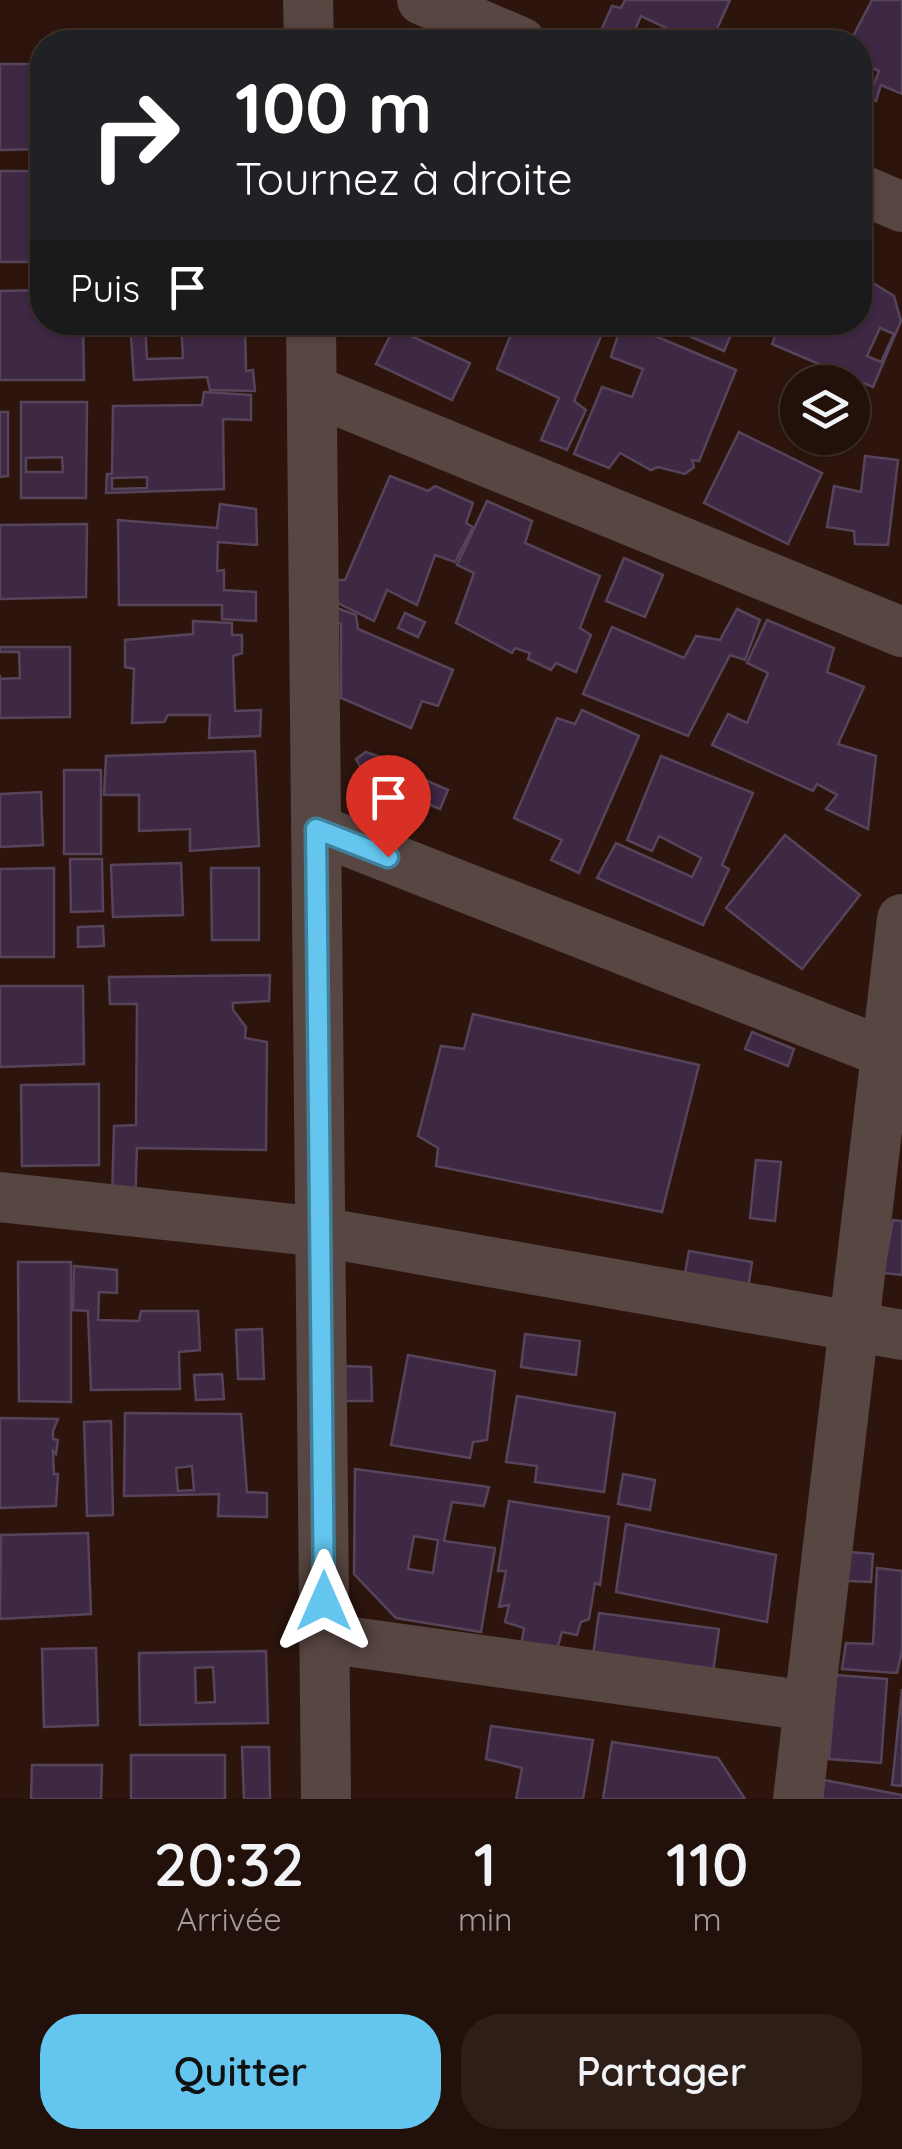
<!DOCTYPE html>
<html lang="fr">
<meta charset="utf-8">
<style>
:root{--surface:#22100a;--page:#2e1e18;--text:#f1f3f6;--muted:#a29d9c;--line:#3f302b;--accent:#64c5ee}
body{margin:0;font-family:Quicksand,sans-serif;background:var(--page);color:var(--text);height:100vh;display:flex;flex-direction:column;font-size:38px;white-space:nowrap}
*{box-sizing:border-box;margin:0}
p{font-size:32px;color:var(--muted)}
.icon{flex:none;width:55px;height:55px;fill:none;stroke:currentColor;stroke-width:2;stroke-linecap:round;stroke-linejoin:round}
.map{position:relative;height:1799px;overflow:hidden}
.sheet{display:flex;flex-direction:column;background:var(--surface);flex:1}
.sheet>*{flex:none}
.top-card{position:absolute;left:30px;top:30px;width:842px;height:305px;border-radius:40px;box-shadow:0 2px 8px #0004,0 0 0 2px var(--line);background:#202124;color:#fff;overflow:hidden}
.fabs{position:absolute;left:780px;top:365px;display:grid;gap:20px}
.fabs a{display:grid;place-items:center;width:90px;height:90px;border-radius:50%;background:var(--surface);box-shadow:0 2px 8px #0004,0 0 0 2px var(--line);font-size:50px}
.pin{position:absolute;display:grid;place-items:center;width:85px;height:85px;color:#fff;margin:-102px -42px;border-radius:50% 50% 50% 0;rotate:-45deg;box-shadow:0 0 10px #0007}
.pin .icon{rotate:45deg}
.me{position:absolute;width:110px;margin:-55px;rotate:0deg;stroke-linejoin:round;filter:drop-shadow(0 0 8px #0008)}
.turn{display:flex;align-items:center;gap:35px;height:210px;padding:0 40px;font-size:45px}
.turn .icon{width:130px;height:130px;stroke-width:2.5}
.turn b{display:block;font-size:70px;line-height:85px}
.then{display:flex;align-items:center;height:95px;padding:0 40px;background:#0003;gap:20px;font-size:38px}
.eta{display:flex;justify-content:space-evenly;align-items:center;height:170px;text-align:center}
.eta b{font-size:60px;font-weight:600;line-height:70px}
.cta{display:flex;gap:20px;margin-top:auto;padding:20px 40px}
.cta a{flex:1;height:115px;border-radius:40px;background:var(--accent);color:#111;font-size:40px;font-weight:600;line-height:115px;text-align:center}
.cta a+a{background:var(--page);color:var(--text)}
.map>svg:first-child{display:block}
.building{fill:#3e2844;stroke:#56445a;stroke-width:2.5;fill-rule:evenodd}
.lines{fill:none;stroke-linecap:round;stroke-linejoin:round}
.minor{stroke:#574641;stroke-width:50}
.route-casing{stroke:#41809b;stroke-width:25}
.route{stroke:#64c5ee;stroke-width:18}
</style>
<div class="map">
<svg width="902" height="1799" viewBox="0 0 902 1799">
<rect width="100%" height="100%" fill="#2d150d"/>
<g class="building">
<polygon points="625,0 730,0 711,42 678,42 681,35 641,16 630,42 596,42 612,6 621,8"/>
<polygon points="872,0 902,0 902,94 881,85 876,101 860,97 860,78 874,84 879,71 860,63 860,42 850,42"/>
<polygon points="0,64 42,64 42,149 0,150"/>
<polygon points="0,171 35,171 38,262 0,262"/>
<path d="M860,275L894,296L901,321L873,387L772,344L781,322H860ZM880,328L894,334L881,362L867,356Z"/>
<polygon points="42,290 42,322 83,322 84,380 0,380 0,291"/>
<polygon points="130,322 145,322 147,359 183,358 181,322 245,322 246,371 253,370 255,391 210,390 207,377 134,380"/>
<polygon points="516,322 607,322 574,401 586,410 567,450 541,440 559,398 497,369"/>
<polygon points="622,322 736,370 699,461 692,460 694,467 685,474 658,467 651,470 620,453 609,468 574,454 602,387 632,397 643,369 611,357"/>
<polygon points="676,322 721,322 734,328 724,351 673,329"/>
<polygon points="394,328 470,363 452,400 376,364"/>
<path d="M204,392L251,395V420L223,419L224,489L106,493L107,474H112L113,406L202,405ZM147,477V488L112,489V478Z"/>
<path d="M21,402H87L86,498H21ZM62,457L63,472H26V458Z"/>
<polygon points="0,412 8,412 8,476 0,477"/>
<polygon points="739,432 822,473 788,544 704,503"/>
<polygon points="865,456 898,460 888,545 855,544 854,531 827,527 834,486 861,492"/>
<polygon points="390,476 428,491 435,486 473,503 466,523 473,527 455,562 435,555 417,605 387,590 374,621 332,600 333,580 345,580"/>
<polygon points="487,501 532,521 525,543 600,576 580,628 591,635 576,672 556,663 551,670 528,659 530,653 515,648 512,653 456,623 474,573 457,565"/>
<polygon points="220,504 256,509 257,545 218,542 217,571 224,570 224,590 256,592 256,621 222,619 222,605 119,605 118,520 217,528"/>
<polygon points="87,524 86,597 0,599 0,525"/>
<polygon points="624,558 663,575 645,617 606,601"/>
<polygon points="334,607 356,615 358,629 453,670 438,706 422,701 411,728 341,698 341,624 333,621"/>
<polygon points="737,609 760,620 745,660 730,655 688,736 583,694 612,627 684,658 696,636 720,640"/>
<polygon points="405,613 425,622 418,637 398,628"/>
<polygon points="767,620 834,648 827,672 864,687 838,744 876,756 868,829 826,809 837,795 817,784 813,791 712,745 728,714 747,723 768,673 747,663"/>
<polygon points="193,621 232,623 232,635 242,635 242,653 233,656 235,711 261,710 260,736 209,738 210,715 168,715 164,722 132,723 134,669 125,667 125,640 193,634"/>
<polygon points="0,647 70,647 70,717 0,718 0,675 0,679 20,678 19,652 0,652"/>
<polygon points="582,710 639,736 579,873 551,860 562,840 514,818 557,718 575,724"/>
<polygon points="255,751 259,846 190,851 190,829 139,831 139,795 104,795 106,756"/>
<polygon points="366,752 415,769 401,796 368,782 356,759"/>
<polygon points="661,756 753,793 722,865 729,869 703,925 597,878 616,843 692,877 701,858 659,836 652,851 627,840"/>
<rect x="64" y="770" width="37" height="84"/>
<polygon points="423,779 448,790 440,809 414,798"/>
<polygon points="41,792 43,845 0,847 0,794"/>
<polygon points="785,835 860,895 802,969 726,908"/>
<polygon points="70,859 102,859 103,911 71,912"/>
<polygon points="181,863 183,915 113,917 111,865"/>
<polygon points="54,868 54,957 0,957 0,869"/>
<polygon points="211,868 259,868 259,940 212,940"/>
<polygon points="103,926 104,946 78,947 78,927"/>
<polygon points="270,975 269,1001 233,1003 233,1010 246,1027 245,1038 267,1042 266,1150 137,1148 135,1203 112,1200 114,1126 136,1125 137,1004 110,1004 109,977"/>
<polygon points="0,986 83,986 84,1064 0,1067"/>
<polygon points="473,1014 699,1065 662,1212 436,1166 438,1148 418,1136 441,1046 464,1049"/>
<polygon points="752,1032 794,1049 788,1066 745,1049"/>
<polygon points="99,1084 99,1165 22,1166 21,1085"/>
<polygon points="756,1160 781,1162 775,1221 750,1218"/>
<polygon points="893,1220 902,1221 902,1275 883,1273"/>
<polygon points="689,1251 752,1262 748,1289 684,1279"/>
<polygon points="18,1262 71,1262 71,1402 19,1401"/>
<polygon points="74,1266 117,1270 117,1293 99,1292 98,1320 139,1321 141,1311 198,1311 200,1350 179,1352 180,1389 91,1390 88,1311 73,1310"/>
<polygon points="262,1329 264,1379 238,1379 236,1330"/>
<polygon points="525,1334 580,1341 576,1375 521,1367"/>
<polygon points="408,1355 495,1371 487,1440 473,1442 470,1458 391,1445"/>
<polygon points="344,1366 371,1367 372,1401 343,1401"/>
<polygon points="222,1374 224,1399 196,1400 194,1375"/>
<polygon points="517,1396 615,1413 604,1492 535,1482 537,1466 506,1462"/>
<path d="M125,1413L241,1414L247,1492L267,1493V1517L218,1516L219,1494L124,1496ZM192,1466L194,1490L178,1491L176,1468Z"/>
<polygon points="0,1418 58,1419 53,1431 53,1439 58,1440 56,1454 53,1451 54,1474 58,1474 56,1506 0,1508"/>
<polygon points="111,1421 113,1515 87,1516 84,1422"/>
<path d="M355,1469L489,1487L484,1506L452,1502L444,1541L495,1548L481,1632L396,1618L354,1574ZM414,1536L438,1540L433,1573L408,1569Z"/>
<polygon points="623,1474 655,1480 650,1510 618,1504"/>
<polygon points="509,1501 609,1517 600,1585 595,1583 589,1619 581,1622 577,1635 562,1632 555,1656 520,1652 524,1628 505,1622 509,1605 499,1607 506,1571 498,1571"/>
<polygon points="626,1524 776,1555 767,1622 616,1592"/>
<polygon points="88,1533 91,1614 0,1619 1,1535"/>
<polygon points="849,1552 873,1554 871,1582 847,1581"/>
<polygon points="877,1568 902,1571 902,1651 897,1673 842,1669 846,1643 873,1644"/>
<polygon points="599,1613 719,1629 713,1673 593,1656"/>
<polygon points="96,1648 98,1725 44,1727 42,1649"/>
<path d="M266,1651L268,1723L140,1725L139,1653ZM213,1667L215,1702L196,1703L195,1668Z"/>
<polygon points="836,1675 887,1679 881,1763 829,1759"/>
<polygon points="902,1689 902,1786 892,1785"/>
<polygon points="491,1726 593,1740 583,1799 516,1799 522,1768 486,1759"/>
<polygon points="612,1742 718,1758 745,1799 603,1799"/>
<polygon points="242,1747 269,1747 270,1799 244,1799"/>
<rect x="131" y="1755" width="94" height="44"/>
<polygon points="32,1765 102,1765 101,1799 31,1799"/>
<polygon points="824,1780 902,1795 902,1799 822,1799"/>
</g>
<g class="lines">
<g class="minor">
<polyline points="308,0 309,42"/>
<polyline points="422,0 521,42"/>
<polyline points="860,189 902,207"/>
<polyline points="311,322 326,1799"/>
<polyline points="312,390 902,632"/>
<polyline points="316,829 886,1053"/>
<polyline points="0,1197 321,1232 902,1335"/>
<polyline points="324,1638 809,1706"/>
<polyline points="798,1799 902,919"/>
</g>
</g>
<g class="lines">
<g class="route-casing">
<polyline id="route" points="324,1601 316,829 388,857"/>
</g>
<use href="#route" class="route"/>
</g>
</svg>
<div class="fabs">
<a><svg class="icon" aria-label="layers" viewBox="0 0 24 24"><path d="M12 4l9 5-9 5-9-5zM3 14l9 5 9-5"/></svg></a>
</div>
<div class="pin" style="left:388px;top:857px;background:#d93025"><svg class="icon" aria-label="arrive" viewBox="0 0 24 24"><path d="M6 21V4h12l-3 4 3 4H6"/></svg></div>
<svg class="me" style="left:324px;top:1601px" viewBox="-20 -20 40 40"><path d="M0-17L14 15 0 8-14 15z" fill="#64c5ee" stroke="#fff" stroke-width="4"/></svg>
<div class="top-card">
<div class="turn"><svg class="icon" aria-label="right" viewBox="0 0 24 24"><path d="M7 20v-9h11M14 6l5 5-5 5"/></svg><div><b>100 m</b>Tournez à droite</div></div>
<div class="then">Puis<svg class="icon" aria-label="arrive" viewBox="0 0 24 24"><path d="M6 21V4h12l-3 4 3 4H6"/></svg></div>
</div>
</div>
<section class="sheet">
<div class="eta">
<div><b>20:32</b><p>Arrivée</p></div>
<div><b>1</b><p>min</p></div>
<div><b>110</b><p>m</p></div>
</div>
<div class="cta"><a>Quitter</a><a>Partager</a></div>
</section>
